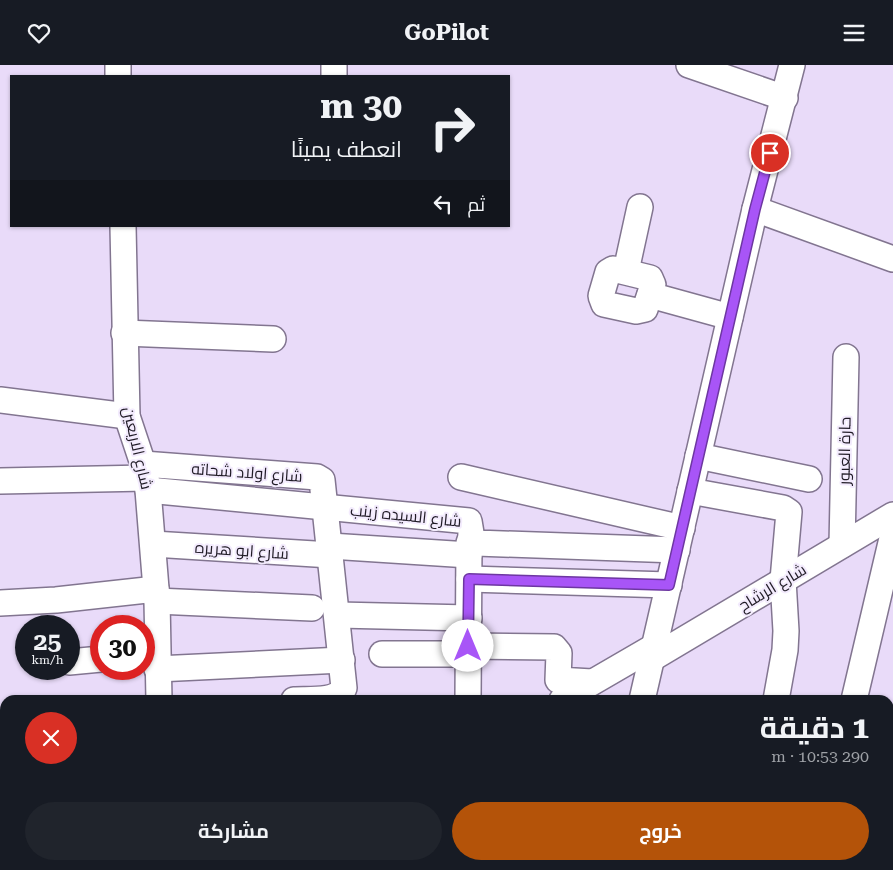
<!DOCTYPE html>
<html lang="ar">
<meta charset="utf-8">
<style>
:root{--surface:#171b24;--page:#20242c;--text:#f1f3f6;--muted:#9ea1a6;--accent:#b45309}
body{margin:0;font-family:"Roboto Serif",Cairo,serif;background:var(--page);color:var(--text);direction:rtl;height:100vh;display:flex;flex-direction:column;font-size:19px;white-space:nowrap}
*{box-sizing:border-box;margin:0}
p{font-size:16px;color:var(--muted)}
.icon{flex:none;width:28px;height:28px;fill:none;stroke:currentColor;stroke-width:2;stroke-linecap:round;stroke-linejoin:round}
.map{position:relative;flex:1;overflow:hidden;direction:ltr}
.details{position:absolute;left:0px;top:630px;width:894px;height:175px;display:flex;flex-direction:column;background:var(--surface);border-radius:15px 15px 0 0;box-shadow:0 1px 4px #0004;direction:rtl}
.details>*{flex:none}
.banner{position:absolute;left:10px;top:10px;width:500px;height:152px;border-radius:0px;box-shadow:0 1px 4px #0004;direction:rtl;background:#171b24;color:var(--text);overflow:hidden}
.speed{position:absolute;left:15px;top:550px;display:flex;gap:10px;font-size:25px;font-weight:700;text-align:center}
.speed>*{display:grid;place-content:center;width:65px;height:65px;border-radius:50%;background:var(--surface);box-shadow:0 1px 4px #0004;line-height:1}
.speed small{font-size:12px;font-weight:400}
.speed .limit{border:8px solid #d22;background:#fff;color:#111}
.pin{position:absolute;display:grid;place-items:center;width:42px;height:42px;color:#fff;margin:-21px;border:2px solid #fff;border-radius:50%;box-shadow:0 1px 5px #0007}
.me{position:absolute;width:55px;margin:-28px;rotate:0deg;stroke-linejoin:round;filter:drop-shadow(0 0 4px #0008)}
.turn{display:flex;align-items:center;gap:18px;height:105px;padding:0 25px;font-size:22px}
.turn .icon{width:65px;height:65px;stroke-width:2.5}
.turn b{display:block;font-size:35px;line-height:42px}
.then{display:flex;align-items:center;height:48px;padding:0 25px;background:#0003;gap:10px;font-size:19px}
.round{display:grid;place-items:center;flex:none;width:52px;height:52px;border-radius:26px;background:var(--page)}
.headline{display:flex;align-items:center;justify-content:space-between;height:85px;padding:0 25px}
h1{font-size:30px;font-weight:700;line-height:38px}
.primary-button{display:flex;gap:10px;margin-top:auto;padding:10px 25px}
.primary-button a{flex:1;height:58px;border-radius:30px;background:var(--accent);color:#fff;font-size:20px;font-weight:700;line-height:58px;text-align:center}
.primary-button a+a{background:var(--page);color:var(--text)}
header{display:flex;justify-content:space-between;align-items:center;height:65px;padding:0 25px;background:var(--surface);font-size:22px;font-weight:700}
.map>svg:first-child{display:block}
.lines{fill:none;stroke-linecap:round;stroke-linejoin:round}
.minor-casing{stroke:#827590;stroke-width:28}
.minor{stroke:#fff;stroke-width:25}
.route-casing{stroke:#6d37a1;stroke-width:12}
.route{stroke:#a855f7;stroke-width:9}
.labels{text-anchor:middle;stroke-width:4;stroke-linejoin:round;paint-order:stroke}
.street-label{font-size:16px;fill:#201b26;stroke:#f3ebfd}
</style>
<header><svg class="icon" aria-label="menu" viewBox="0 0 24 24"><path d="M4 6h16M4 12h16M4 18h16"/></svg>GoPilot<svg class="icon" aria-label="heart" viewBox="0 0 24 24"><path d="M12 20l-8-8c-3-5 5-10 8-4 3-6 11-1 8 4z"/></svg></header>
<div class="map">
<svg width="893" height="805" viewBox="0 0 893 805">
<rect width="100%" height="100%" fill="#e9dbf9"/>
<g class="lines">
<g class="minor-casing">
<g id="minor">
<polyline points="118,0 118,11"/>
<polyline points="334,0 334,11"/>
<polyline points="689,0 785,33"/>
<polyline points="755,144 893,194"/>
<polyline points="123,161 127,351 143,399 148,425 157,536 159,635"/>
<polygon points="613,204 650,213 653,220 645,244 636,246 604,239 601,231 608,207"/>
<polyline points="626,206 640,142"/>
<polyline points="650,230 730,252"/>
<polyline points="124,268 273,274"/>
<polyline points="0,335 127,351"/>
<polyline points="698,391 809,414"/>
<path d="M143,399L317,412L322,415L344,623C336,638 308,634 294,635"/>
<polyline points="461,412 682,463"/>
<polyline points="0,416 146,413"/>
<polyline points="148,425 469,456 472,474 476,478 677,485"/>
<polyline points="690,426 783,443 789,447 783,515 786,566 785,585 776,635"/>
<polyline points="153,479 331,490"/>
<polyline points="842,480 846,292"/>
<polyline points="330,481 469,490"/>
<polyline points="469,514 669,520"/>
<polyline points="157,536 312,543"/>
<polyline points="0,538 56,535 156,524"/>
<polyline points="338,550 469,553"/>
<polyline points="468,581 554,582 559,588 558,615 592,617"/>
<polyline points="382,589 468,589"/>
<polyline points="651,594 893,450"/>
<polyline points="69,597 101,594"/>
<polyline points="157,604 342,595"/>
<polyline points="468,635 469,478 471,472"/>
<polyline points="562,635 655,581"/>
<polyline points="642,635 755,144 792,0"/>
<polyline points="854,635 893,469"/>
<polyline points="0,659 5,658"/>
<polyline points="0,738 1,737"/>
<polyline points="162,800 163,805"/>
<polyline points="55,805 113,800"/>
<polyline points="294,805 302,800"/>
<polyline points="335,805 343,800"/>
<polyline points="366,805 366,800"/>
<polyline points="442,805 442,800"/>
<polyline points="602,805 603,800"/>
</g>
</g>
<use href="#minor" class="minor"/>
</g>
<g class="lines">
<g class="route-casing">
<polyline id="route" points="468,581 469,514 669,520 755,144 770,88"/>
</g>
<use href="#route" class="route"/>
</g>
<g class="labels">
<g class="street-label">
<text transform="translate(138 383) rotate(77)" y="6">شارع الاربعين</text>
<text transform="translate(844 386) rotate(-89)" y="6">حارة العبور</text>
<text transform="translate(247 407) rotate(4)" y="6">شارع اولاد شحاته</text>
<text transform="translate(406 450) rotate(6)" y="6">شارع السيده زينب</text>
<text transform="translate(242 485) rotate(4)" y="6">شارع ابو هريره</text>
<text transform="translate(772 522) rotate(-31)" y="6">شارع الرشاح</text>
</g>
</g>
</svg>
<div class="speed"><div>25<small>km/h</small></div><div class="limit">30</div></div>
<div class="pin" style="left:770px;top:88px;background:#d93025"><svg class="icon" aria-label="arrive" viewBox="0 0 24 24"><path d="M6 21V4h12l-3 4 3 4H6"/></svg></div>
<svg class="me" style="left:468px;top:581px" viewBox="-20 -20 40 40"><circle r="19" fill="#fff"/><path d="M0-13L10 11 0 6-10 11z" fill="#a855f7"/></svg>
<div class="banner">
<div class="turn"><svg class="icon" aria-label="right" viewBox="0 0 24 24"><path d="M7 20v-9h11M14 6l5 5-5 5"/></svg><div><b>30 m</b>انعطف يمينًا</div></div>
<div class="then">ثم<svg class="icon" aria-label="left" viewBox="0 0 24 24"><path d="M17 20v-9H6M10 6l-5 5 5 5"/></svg></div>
</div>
<section class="details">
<div class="headline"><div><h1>1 دقيقة</h1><p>290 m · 10:53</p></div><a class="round" style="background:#d93025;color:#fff"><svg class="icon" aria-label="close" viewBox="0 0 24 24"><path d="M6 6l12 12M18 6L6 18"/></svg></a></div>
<div class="primary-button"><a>خروج</a><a>مشاركة</a></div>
</section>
</div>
